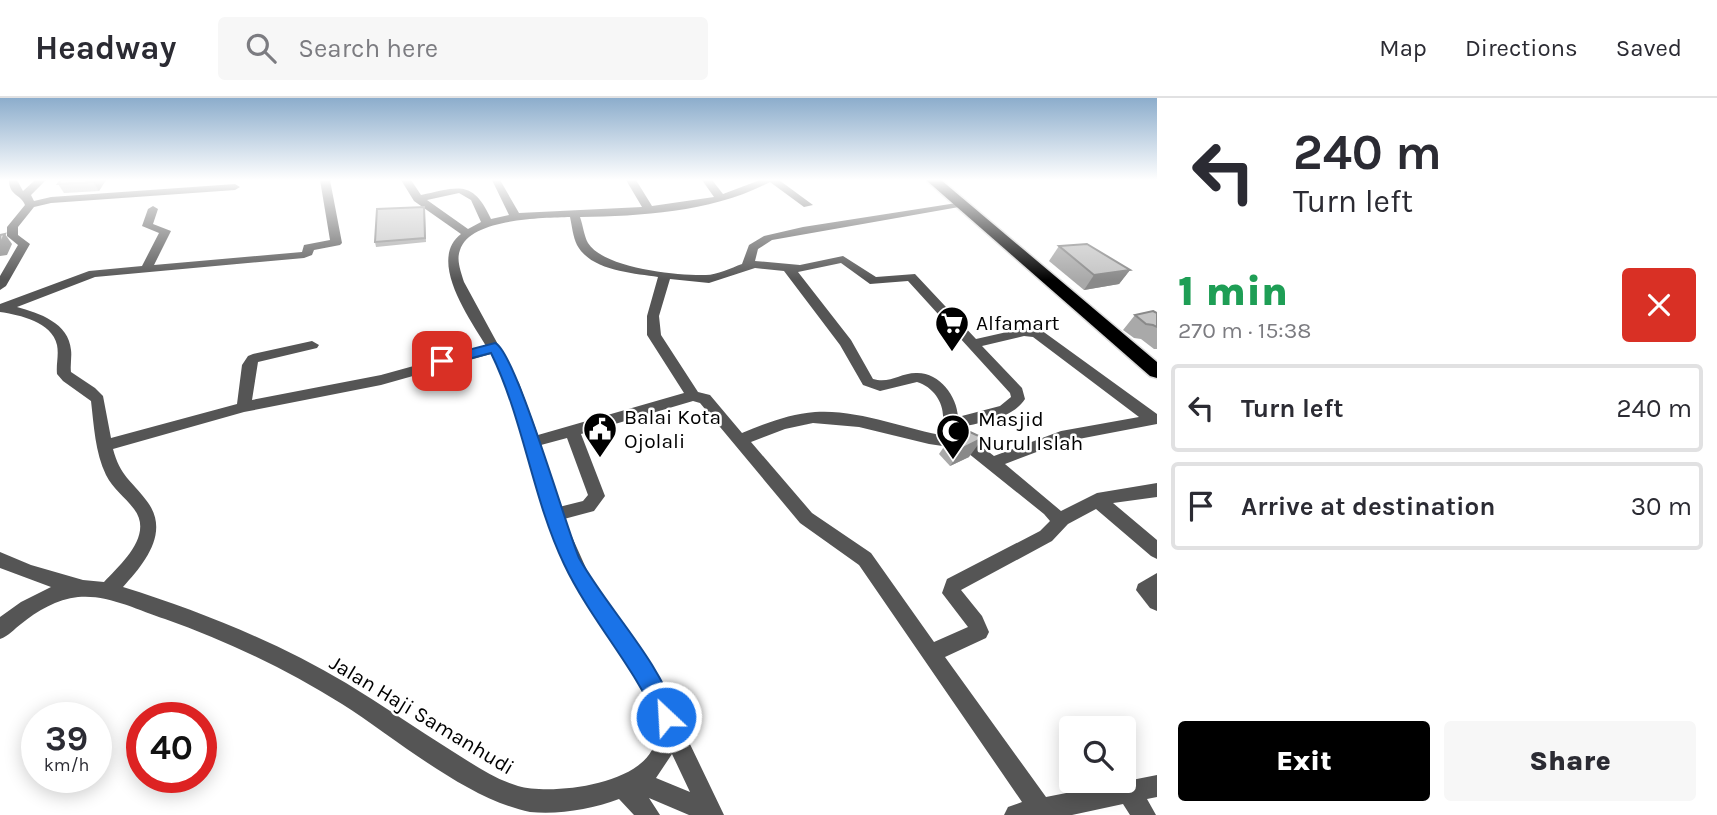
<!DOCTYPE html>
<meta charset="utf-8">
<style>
:root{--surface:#fff;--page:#f7f7f7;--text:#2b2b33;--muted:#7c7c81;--line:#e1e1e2;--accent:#000}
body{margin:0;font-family:Karla,sans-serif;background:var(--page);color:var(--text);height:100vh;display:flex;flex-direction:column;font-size:26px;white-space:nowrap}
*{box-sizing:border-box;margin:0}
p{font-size:23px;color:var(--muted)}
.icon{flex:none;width:38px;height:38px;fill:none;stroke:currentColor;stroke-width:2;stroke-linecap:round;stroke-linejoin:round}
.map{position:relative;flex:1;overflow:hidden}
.sheet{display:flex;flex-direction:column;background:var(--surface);width:560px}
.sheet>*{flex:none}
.guide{background:#fff;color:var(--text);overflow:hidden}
.controls{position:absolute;left:1059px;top:618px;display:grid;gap:14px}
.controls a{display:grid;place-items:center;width:77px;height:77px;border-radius:7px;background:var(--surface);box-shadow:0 4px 18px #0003;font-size:35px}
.speed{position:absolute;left:21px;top:604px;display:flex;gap:14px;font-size:35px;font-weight:700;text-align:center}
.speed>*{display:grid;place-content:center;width:91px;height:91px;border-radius:50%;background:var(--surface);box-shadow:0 4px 18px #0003;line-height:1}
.speed small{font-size:18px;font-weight:400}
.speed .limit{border:10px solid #d22;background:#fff;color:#111}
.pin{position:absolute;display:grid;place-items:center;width:60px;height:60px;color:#fff;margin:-30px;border-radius:14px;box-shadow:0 4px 10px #0006}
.me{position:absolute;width:77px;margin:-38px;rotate:335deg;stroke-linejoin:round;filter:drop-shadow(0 0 5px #0008)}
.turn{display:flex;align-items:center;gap:24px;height:147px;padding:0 21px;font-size:32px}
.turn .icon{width:91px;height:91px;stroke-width:2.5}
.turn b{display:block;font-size:49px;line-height:60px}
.round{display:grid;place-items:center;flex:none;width:74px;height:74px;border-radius:7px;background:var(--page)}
.overview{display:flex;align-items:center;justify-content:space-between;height:119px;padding:0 21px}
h1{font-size:42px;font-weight:800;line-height:52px;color:#1e9e55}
.primary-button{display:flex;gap:14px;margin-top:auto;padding:14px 21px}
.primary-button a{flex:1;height:80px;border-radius:7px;background:var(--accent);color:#fff;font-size:28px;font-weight:800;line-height:80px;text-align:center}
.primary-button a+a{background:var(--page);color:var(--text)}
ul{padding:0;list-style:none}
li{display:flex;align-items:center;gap:21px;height:88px;margin:0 14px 10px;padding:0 7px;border:4px solid var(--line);border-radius:7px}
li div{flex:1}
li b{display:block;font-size:26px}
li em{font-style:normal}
header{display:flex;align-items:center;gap:42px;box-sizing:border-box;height:98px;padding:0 35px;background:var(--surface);border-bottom:2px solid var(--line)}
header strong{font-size:33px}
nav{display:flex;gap:38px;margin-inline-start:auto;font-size:24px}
.search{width:490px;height:63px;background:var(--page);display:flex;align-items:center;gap:18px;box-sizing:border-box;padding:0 24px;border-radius:7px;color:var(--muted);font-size:26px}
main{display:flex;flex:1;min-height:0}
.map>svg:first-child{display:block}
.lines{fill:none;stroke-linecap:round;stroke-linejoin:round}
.highway-casing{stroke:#dbdbdb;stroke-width:3}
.minor{fill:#555;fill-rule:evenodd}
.highway{fill:#000;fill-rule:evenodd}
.wall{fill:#a9a9a9}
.shaded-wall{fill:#898989}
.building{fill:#c4c4c4;stroke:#898989;stroke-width:2}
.route{fill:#1a73e8;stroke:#114b97;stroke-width:2}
.labels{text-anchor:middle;stroke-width:5;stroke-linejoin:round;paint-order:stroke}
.poi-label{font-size:21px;fill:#000;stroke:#fff;text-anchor:start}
.street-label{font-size:21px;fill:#000;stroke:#fff}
</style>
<header>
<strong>Headway</strong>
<div class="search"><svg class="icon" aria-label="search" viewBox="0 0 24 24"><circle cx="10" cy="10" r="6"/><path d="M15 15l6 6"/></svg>Search here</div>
<nav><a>Map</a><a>Directions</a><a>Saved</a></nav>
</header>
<main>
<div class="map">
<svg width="1157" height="717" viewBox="0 0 1157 717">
<rect width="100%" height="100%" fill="#fff"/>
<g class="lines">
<g class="highway-casing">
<polygon id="highway" points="926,82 941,82 1157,264 1157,280 1150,278"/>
</g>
<g class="minor">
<path d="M9,82H17L23,93L35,82H46L31,97L34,103L51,99L235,86L240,89L235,92L51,105L34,109L18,129V137L30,146L6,188L0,192V178L18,147L7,138V129L25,107C21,96 9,98 9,82Z"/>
<path d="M320,82H330L342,145L340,147L314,152L312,157L304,160L95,179L17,209C39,215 69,225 71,252C72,259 70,267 71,274L95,290L103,298L111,340L237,306L242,267L248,258L253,256L312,243L319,247L317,250L258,264L252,302L381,277L486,248C470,221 427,162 461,136L414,103L401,82H411L421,97C458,89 473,81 491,121L509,117L492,82H500L519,115L642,109L626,82H636L652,108L714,99L702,82H712L723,96L760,82H779L813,107L804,109L770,84C713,114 644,118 580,119C583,127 584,138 588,145C603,170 678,178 706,177C717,177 731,170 742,166L749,147L764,138L803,129L963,104V108L959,109L772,142L758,151L755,163L800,167L843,158L876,179L915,176L976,241L1024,230L1041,232L1157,316V326L1063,344L1005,366L1061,413L1097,395L1157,385V399L1113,405L1157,442V461L1151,458L1096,411L1068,426L1052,443L961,492L982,518L989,534L986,540L945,559L1046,699L1157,677V699L1147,701L1156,717H1130L1123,706L1072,717H1004L1008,709L1022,704L859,467L800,425L700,305L693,303L581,336L605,398L594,413L564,421L590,479L664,592L724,717H689L649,700L660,717H634L619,701C592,711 559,717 530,714C466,701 397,641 342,606C286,571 227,543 165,521C138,512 107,496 78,499C57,501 37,513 21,526C14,531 9,538 0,541V519L21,504L51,489L0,470V454L31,467L83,482L104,484C121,466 154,437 134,411C125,399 113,391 106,377C95,354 94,328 91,303L63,283L57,276C56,266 59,257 57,247C52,224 20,217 0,214V206L89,173L142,168L159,135L142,128L148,111L153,108L158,111L153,126L171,133L154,167L302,154L304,147L330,142ZM459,95L471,102L481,124L468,131L427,102ZM570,119C572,128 573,139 577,147C591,173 633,175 658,179L647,218V237L684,295L538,337L519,285L464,184C461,174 456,162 460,152C470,120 543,120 570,119ZM841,165L870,186L908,183L1010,295L1011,299L1000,308L958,319C957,298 939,274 916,275C900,275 890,286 873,281L851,242L798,174ZM755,170L784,173L840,247L863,287L880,293L917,284C937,290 948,312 941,331L947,338C904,331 859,311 815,314C790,316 766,325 742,335L710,297L698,294L661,237L659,218L670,181L709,185ZM1024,238L1033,239L1139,319L1061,333L994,358L958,330C981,324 1011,322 1025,301L1022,290L982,248ZM491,256C528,322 534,401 566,469C587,513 655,590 656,635C657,686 553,698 518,688C494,681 473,666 452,653C417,631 382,607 346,585C277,544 200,513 123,489C145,465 171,433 146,402C131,382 120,378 113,351L244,314L381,287ZM813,325L859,329L929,346L963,351L1044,416L1050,423L1040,433L947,481L942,495L968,529L934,544L871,455L812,415L751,344L785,331ZM567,340L588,397L583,403L559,409L541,347ZM672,656L690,694L656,680Z"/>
<polygon points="1157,475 1157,513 1150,510 1136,492 1138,486"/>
</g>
<use href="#highway" class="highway"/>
</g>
<g class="wall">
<polygon points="106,82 99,93 64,95 58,86"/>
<polygon points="425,114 426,144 376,149 375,144"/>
<polygon points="1059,148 1130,172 1119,186 1084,192 1049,163"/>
<polygon points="1157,215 1157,251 1154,251 1141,241 1134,240 1123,232 1135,217"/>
<polygon points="970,334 969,359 950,368 939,356 952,337"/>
</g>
<g class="shaded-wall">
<polygon points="95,82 106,82 99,93 93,84"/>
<polygon points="5,136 12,146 7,157 0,158 0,146"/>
<polygon points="1130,172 1119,186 1084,192 1094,177"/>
<polygon points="983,340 969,359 950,368 963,350"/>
</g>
<g class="building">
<polygon points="61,82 95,82 93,84 58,86"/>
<polygon points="424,109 425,140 375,144 377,111"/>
<polygon points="5,136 0,146 0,137"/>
<polygon points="1087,146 1130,172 1094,177 1059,148"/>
<polygon points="1153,213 1157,215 1157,229 1153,227 1146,226 1135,217"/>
<polygon points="970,334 983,340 963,350 952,337"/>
</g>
<linearGradient id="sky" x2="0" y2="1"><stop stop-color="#8cadcc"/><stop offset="0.45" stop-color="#fff"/><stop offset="1" stop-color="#fff" stop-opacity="0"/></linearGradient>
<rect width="1157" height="182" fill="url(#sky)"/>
<path class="route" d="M495,245C515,252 566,429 579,460C609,513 658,560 677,619L674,626L666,630L659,626C635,569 591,523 564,466C532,399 524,323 491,255L442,268L435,263L437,260Z"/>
<defs>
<g id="supermarket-pin" transform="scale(1.75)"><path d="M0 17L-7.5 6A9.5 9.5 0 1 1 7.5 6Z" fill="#000" stroke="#fff"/><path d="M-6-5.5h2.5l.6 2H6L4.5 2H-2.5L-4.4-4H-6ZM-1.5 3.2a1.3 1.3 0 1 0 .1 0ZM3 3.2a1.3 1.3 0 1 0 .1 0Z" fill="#fff"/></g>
<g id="civic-pin" transform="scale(1.75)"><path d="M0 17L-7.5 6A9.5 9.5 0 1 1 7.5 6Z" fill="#000" stroke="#fff"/><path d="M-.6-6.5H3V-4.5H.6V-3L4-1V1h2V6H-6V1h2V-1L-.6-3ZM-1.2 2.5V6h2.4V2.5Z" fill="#fff"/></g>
<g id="mosque-pin" transform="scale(1.75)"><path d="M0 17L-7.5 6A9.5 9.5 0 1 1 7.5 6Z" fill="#000" stroke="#fff"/><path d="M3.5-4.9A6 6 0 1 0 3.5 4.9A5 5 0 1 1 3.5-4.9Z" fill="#fff"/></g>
</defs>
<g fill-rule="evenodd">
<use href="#supermarket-pin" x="952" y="225"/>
<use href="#civic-pin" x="600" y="331"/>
<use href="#mosque-pin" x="953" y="333"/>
</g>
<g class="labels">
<g class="poi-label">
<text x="976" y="232">Alfamart</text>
<text x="624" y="326">Balai Kota<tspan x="624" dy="24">Ojolali</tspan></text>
<text x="978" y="328">Masjid<tspan x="978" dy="24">Nurul Islah</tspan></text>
</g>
<g class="street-label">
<text transform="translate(422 617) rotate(31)" y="7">Jalan Haji Samanhudi</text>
</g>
</g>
</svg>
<div class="controls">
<a><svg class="icon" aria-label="search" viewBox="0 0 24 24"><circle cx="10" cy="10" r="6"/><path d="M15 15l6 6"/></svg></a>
</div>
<div class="speed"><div>39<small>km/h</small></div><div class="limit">40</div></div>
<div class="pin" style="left:442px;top:263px;background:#d93025"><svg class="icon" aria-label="arrive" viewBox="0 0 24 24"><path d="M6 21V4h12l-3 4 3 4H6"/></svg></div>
<svg class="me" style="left:666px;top:619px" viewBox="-20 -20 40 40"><circle r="17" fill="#1a73e8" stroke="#fff" stroke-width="3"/><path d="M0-11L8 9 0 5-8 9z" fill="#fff"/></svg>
</div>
<section class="sheet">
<div class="guide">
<div class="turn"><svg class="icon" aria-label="left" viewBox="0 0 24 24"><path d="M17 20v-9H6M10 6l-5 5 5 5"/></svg><div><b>240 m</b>Turn left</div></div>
</div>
<div class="overview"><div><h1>1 min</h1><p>270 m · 15:38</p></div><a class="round" style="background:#d93025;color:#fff"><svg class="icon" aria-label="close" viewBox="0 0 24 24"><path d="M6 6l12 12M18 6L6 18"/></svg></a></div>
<ul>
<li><svg class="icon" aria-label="left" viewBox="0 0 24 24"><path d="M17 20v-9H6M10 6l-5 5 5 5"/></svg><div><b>Turn left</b></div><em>240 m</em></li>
<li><svg class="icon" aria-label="arrive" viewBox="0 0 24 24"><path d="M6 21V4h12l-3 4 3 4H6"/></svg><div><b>Arrive at destination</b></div><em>30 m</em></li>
</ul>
<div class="primary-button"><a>Exit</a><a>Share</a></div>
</section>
</main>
